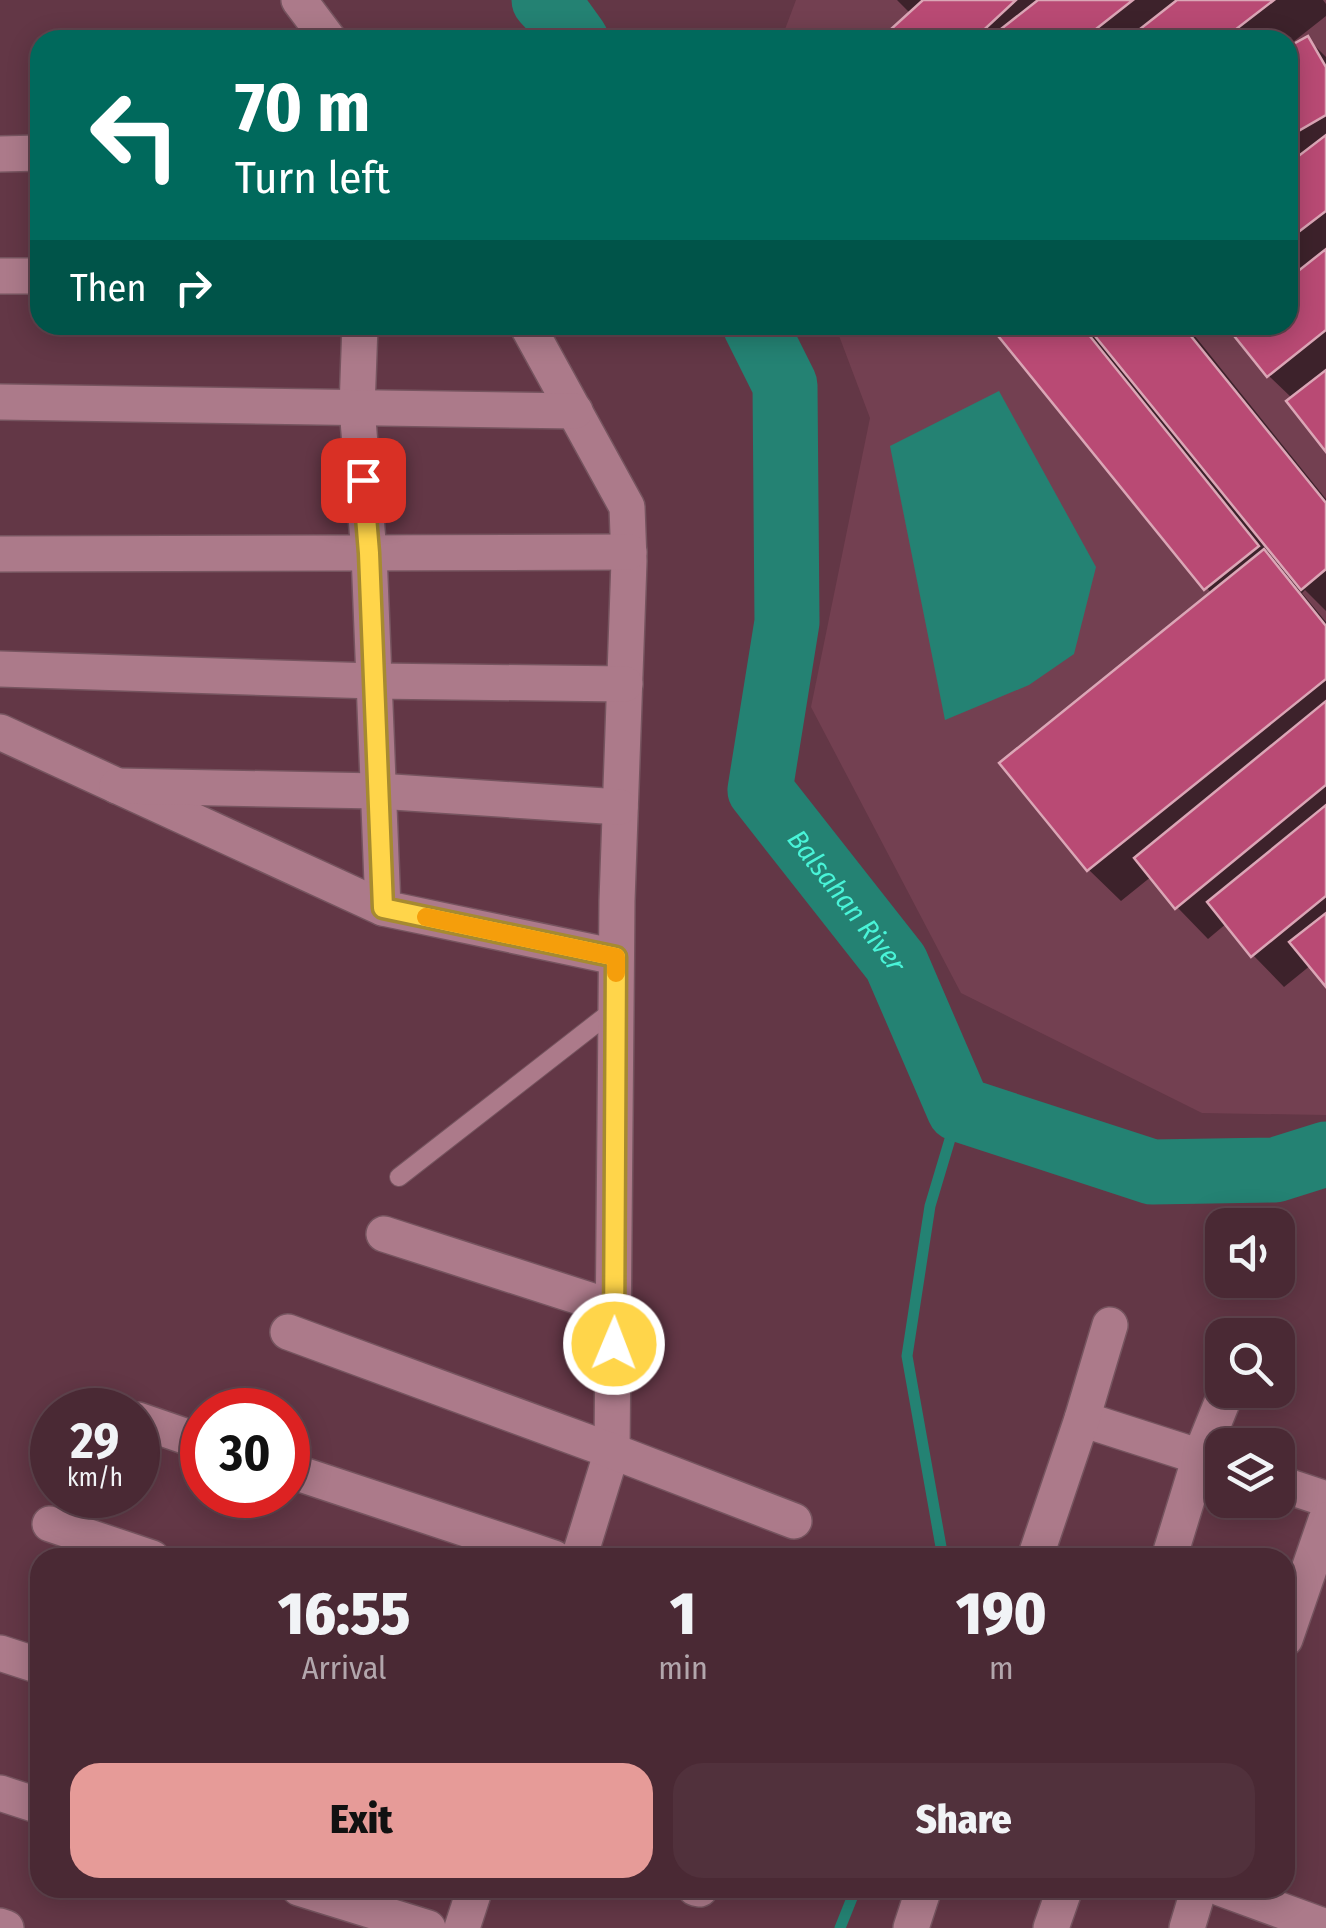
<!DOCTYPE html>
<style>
:root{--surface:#4a2934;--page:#51313c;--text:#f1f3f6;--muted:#b2a6ac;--line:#61454f;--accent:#e69b98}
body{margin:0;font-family:"Fira Sans Condensed",sans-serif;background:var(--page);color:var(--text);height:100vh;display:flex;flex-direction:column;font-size:38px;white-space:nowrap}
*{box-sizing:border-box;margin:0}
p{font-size:32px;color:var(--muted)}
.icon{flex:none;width:55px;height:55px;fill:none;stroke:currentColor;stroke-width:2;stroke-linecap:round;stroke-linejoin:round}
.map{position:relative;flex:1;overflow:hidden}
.side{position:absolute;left:30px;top:1548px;width:1265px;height:350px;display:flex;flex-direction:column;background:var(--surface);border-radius:30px;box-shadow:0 5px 25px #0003,0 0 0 2px var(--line)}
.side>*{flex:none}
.hud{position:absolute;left:30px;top:30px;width:1268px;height:305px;border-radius:30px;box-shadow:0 5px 25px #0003,0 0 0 2px var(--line);background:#00695c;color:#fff;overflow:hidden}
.tools{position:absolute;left:1205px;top:1208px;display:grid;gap:20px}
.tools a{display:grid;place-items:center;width:90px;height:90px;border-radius:20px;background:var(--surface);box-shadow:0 5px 25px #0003,0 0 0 2px var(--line);font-size:50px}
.speed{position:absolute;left:30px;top:1388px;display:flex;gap:20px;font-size:50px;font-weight:700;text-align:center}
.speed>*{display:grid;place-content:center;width:130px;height:130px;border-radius:50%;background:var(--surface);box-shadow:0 5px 25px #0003,0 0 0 2px var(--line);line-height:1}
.speed small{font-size:25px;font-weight:400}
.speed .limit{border:15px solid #d22;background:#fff;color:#111}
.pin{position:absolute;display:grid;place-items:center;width:85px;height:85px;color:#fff;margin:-42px;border-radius:20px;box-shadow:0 5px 15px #0006}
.me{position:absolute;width:110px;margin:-55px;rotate:1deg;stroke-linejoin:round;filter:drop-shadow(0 0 8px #0008)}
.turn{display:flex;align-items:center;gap:35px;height:210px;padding:0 40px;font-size:45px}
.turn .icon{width:130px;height:130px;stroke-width:2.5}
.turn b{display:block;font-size:70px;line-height:85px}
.then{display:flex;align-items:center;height:95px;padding:0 40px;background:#0003;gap:20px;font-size:38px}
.eta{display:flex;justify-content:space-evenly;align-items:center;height:170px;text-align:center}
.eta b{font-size:60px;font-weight:800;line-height:70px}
.cta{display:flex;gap:20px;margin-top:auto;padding:20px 40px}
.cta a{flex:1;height:115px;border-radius:30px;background:var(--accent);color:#111;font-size:40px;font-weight:800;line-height:115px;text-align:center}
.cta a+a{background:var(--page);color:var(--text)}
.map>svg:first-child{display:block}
.built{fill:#734051}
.water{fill:#248273}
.shadow{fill:#0007}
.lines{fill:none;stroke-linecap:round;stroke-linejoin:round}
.stream{stroke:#248273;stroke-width:11}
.river{stroke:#248273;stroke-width:65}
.building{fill:#b94a74;stroke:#dba6b6;stroke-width:2.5}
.service-casing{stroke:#76545f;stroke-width:20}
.minor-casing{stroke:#76545f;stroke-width:38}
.service{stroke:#ac7a8a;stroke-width:18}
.minor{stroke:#ac7a8a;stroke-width:35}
.route-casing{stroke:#a68a30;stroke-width:25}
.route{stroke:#ffd54a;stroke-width:18}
.slow{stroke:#f59e0b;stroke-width:18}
.labels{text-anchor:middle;stroke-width:9;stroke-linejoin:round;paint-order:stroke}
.water-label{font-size:28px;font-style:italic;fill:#49f4d8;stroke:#3b262d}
</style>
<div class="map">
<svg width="1326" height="1928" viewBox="0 0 1326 1928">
<rect width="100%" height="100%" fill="#633746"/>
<polygon class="built" points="796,0 1326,0 1326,1115 1202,1113 961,993 811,707 870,418 835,325 1288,325 1288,40 781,40"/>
<polygon class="water" points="999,391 1096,567 1074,654 1029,685 945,720 890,446"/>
<g class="shadow">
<polygon points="897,0 1323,0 1326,4 1326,16 1288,46 1288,40 883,40 911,14"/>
<polygon points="1308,39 1326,57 1326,448 1293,399 1269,376 1231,327 1231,325 1288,325 1288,50"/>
<polygon points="995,325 1186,325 1326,499 1326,611 1305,590 1302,593 1326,622 1326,983 1311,965 1284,987 1253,955 1227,923 1208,939 1177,907 1152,876 1121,901 1089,870 1003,763 1212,594 994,326"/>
</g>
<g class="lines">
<g class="stream">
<polyline points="943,1558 907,1356 930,1206 959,1109"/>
<polyline points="840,1928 856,1888"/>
</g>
<g class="river">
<polyline points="544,0 558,15 576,40"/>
<path id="s1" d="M755,325L785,385L787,622L760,790L896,963L959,1109L1152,1172L1275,1170L1326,1154"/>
</g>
</g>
<g class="building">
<polygon points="923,0 1016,0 973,40 879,40"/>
<polygon points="1038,0 1133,0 1082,40 987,40"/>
<polygon points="1177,0 1274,0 1222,40 1126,40"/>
<polygon points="1308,36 1326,67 1326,115 1288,137 1288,47"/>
<polygon points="1326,135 1326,211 1288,240 1288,164"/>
<polygon points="1326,249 1326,330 1267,377 1227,327 1230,325 1288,325 1288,279"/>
<polygon points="1081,325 1259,546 1204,590 990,326"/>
<polygon points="1086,325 1182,325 1326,503 1326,569 1301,590"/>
<polygon points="1326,370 1326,452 1286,401"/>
<polygon points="1264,549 1326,626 1326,679 1087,871 999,763"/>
<polygon points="1326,701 1326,785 1175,909 1134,858"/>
<polygon points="1326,805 1326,896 1251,957 1207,902"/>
<polygon points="1326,913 1326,987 1289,942"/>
</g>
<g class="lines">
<g class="service-casing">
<polyline id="service" points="399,1177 616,1008"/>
</g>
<g class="minor-casing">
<g id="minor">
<polyline points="299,0 329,40"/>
<polyline points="0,154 40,153"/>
<polyline points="0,276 40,276"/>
<polyline points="360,325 357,408 369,553 383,908 616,957"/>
<polyline points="527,325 627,507 629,561 617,901 612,1451 579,1558"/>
<polyline points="0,402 575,411"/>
<polyline points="0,554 629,552"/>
<polyline points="0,669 374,681 625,684"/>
<polyline points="0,732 383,908"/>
<polyline points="117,786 378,791 620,807"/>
<polyline points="384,1234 614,1308"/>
<polyline points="288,1332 612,1451 794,1521"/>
<polyline points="93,1406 106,1410"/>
<polyline points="1082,1419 1219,1463"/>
<polyline points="138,1420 202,1442"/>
<polyline points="288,1470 554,1558"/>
<polyline points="1278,1483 1326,1499"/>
<polyline points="50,1524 152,1558"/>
<polyline points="1035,1558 1082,1419 1110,1325"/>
<polyline points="1169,1558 1200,1457 1227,1390"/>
<polyline points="1285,1639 1326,1520"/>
<polyline points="0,1653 40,1666"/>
<polyline points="0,1793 40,1806"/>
<polyline points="299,1888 428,1928"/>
<polyline points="695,1888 700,1889"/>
<polyline points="1220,1888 1326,1927"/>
<polyline points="0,1926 6,1928"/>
<polyline points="462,1928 475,1888"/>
<polyline points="911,1928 924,1888"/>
<polyline points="1051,1928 1065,1888"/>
<polyline points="1187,1928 1199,1888"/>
</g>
</g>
<use href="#service" class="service"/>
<use href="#minor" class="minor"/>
</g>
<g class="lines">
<g class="route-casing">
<polyline id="route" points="363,480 369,553 383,908 616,957 614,1344"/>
</g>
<use href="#route" class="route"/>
<polyline class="slow" points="426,917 616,957 616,973"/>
</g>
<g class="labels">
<g class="water-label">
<text dy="10" stroke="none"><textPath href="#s1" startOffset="615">Balsahan River</textPath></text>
</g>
</g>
</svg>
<div class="tools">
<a><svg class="icon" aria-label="sound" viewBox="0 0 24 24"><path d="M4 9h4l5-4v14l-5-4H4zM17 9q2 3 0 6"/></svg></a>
<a><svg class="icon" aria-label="search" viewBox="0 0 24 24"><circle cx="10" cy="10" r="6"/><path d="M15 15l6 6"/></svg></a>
<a><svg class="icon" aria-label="layers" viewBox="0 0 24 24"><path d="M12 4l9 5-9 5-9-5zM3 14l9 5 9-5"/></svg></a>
</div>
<div class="speed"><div>29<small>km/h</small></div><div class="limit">30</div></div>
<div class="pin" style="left:363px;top:480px;background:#d93025"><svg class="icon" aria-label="arrive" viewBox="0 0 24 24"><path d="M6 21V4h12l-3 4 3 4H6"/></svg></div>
<svg class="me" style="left:614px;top:1344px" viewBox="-20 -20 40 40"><circle r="17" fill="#ffd54a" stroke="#fff" stroke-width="3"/><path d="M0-11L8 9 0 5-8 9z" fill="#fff"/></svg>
<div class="hud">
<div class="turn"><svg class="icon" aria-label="left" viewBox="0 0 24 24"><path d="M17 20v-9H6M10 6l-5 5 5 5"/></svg><div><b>70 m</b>Turn left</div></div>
<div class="then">Then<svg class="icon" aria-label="right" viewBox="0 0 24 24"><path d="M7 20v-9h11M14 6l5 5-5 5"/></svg></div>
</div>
<section class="side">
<div class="eta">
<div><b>16:55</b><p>Arrival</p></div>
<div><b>1</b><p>min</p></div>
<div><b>190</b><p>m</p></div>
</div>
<div class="cta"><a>Exit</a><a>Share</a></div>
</section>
</div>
